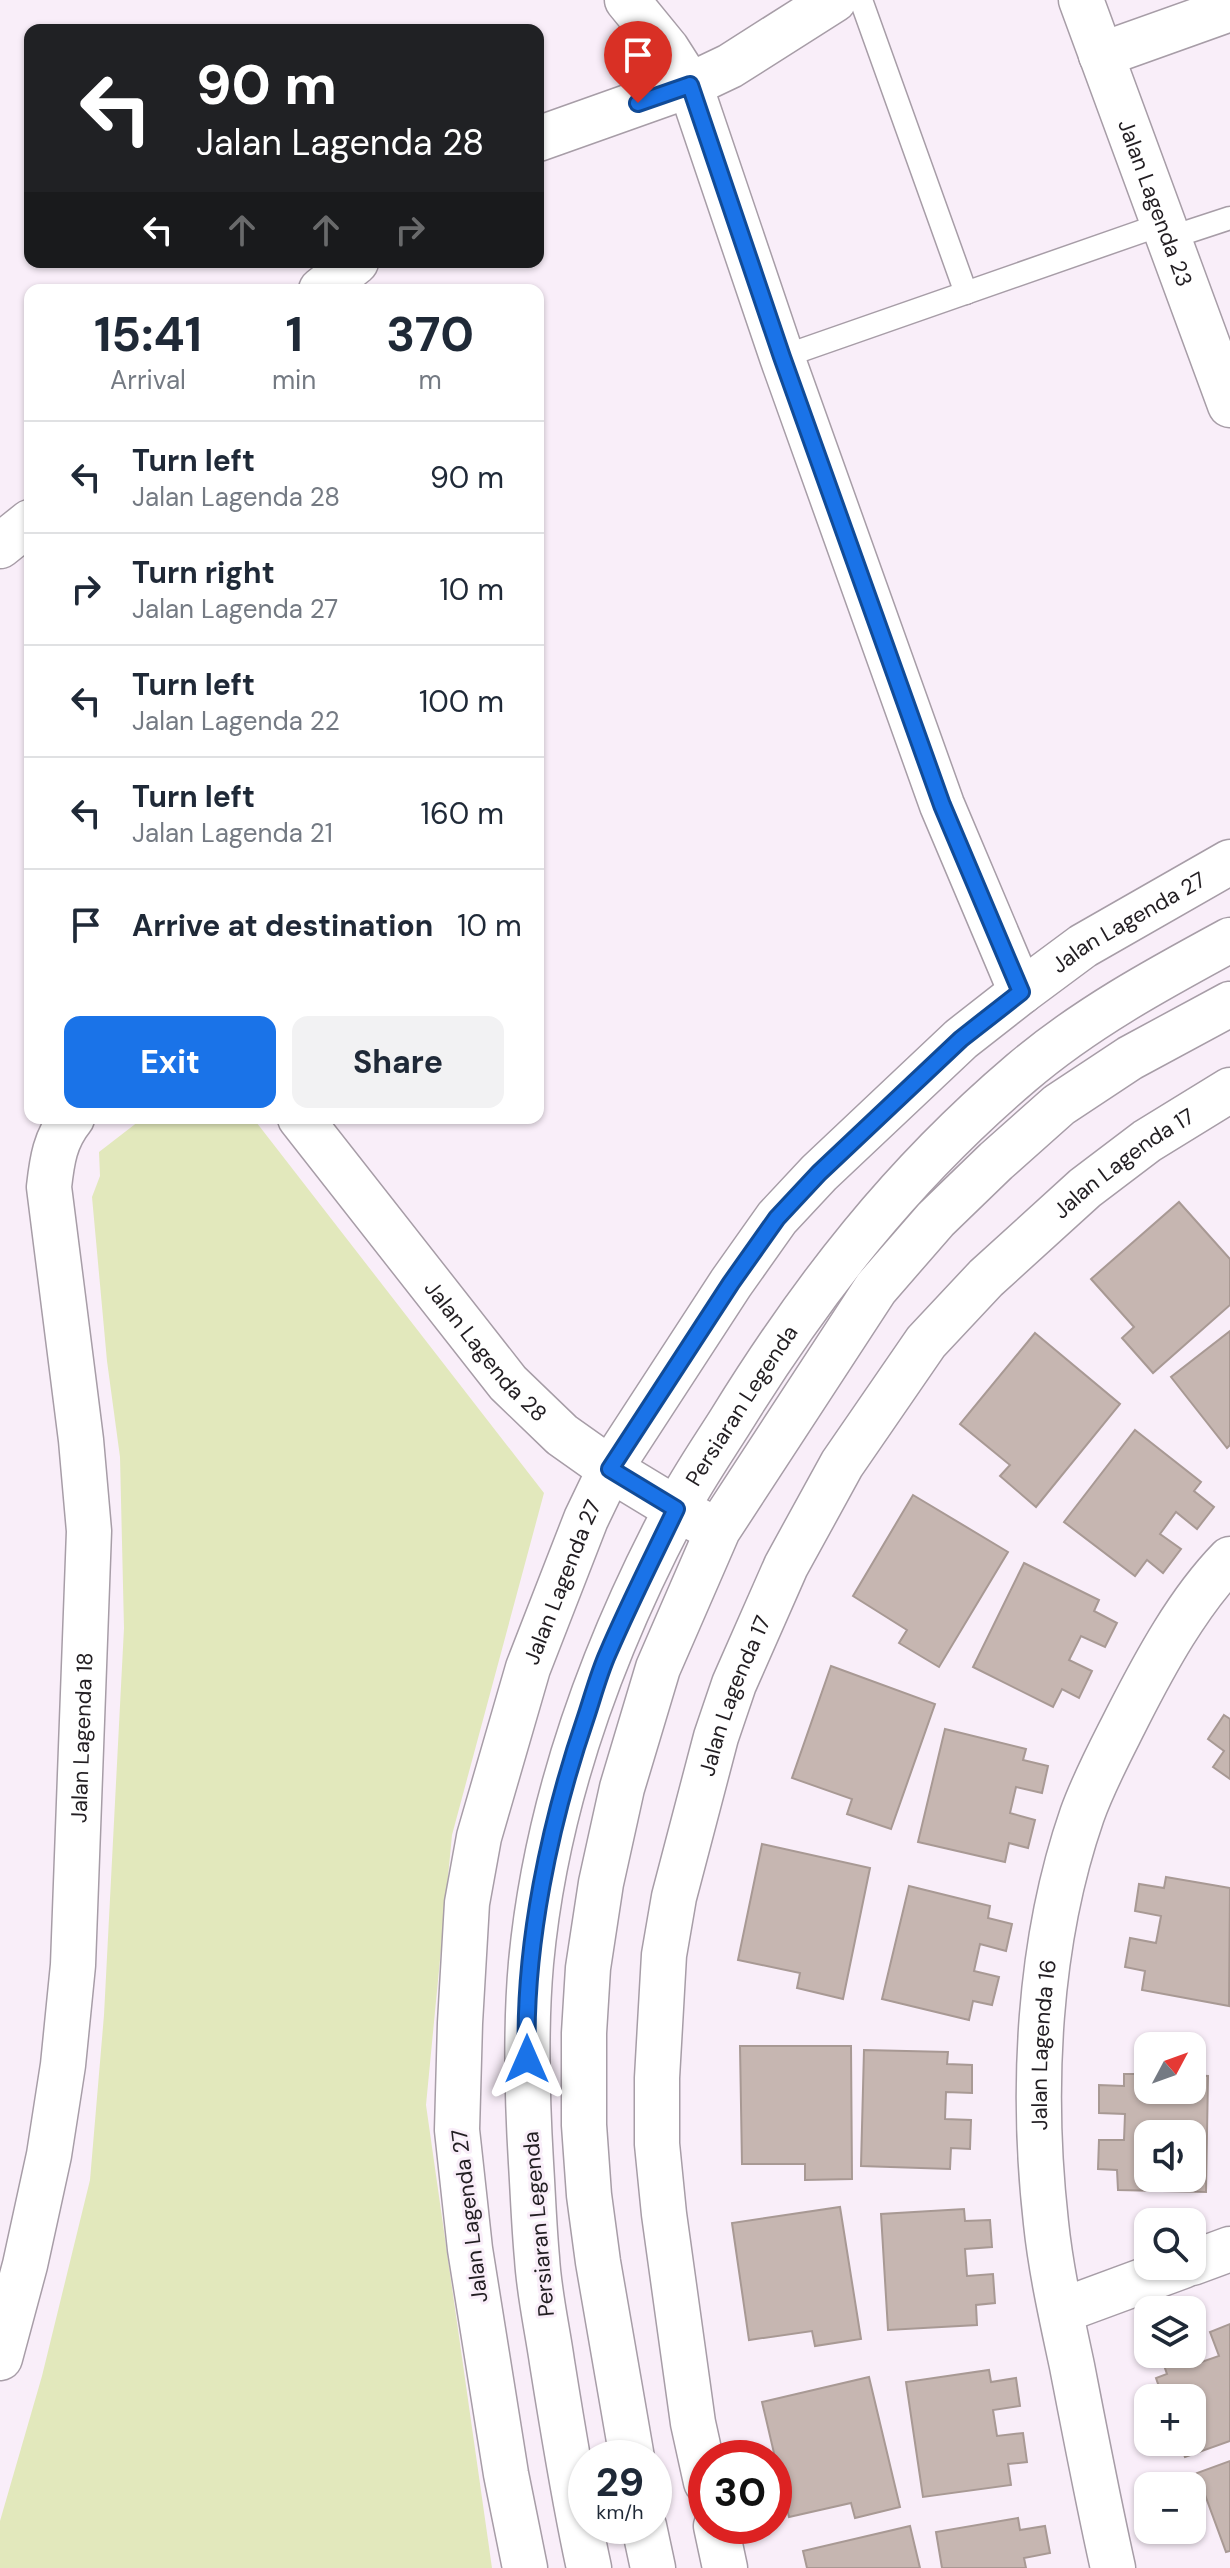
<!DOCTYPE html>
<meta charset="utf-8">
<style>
:root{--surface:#fff;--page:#f2f2f3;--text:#1f2937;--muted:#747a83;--line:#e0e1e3;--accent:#1a73e8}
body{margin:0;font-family:"DM Sans",sans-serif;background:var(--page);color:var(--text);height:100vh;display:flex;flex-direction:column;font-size:30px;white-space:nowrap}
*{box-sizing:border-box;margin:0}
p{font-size:26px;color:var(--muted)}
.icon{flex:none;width:44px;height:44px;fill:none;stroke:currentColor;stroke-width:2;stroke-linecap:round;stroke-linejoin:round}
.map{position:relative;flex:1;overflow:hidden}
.drawer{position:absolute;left:24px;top:284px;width:520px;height:840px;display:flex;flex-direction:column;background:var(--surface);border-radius:16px;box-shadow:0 2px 6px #0004}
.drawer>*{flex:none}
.guide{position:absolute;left:24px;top:24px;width:520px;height:244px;border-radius:16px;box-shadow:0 2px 6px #0004;background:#202124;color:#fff;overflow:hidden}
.needle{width:52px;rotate:49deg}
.controls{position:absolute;left:1134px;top:2032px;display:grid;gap:16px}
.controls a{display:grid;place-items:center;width:72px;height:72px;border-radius:16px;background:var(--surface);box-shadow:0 2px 6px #0004;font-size:40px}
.speed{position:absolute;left:568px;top:2440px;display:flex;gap:16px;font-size:40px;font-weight:700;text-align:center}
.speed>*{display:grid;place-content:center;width:104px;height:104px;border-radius:50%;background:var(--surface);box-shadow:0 2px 6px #0004;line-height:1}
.speed small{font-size:20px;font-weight:400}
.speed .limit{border:12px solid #d22;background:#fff;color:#111}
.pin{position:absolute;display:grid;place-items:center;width:68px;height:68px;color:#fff;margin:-82px -34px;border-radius:50% 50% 50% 0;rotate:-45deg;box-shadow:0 0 8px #0007}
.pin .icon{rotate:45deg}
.me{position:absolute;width:88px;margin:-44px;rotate:0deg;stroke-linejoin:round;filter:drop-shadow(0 0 6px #0008)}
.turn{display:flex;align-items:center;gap:28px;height:168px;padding:0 40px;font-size:36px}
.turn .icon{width:104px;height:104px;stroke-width:2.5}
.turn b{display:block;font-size:56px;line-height:68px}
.lanes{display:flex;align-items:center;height:76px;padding:0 40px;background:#0003;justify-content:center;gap:40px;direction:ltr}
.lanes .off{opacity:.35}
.eta{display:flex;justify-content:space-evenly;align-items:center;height:136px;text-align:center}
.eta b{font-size:48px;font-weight:700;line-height:56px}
.button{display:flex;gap:16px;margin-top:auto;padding:16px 40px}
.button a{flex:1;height:92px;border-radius:16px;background:var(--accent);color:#fff;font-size:32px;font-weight:700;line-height:92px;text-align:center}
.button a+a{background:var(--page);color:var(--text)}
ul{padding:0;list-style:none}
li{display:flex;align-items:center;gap:24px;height:112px;padding:0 40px;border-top:2px solid var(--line)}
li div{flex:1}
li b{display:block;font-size:30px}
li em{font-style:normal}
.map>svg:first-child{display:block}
.green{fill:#e2e8bc}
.building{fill:#c6b6b1;stroke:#a89994;stroke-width:2;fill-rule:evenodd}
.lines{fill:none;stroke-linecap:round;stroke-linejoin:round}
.service-casing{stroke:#a79da7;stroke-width:25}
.minor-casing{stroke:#a79da7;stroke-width:47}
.service{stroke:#fff;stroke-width:22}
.minor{stroke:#fff;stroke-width:44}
.route-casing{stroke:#114b97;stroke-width:20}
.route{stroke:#1a73e8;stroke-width:14}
.labels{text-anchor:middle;stroke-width:6;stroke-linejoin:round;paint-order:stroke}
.street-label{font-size:22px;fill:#221e22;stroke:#f9eef9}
</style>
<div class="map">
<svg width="1230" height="2568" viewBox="0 0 1230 2568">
<rect width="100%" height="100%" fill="#f9eef9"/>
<polygon class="green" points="143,1118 253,1118 544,1493 452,1835 426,2105 492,2568 0,2568 0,2521 42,2376 90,2180 104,2015 124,1628 120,1457 107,1361 92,1197 100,1176 99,1152"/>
<g class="building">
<polygon points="1179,1202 1230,1259 1230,1305 1153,1373 1122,1338 1134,1327 1091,1279"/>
<polygon points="1230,1331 1230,1445 1227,1448 1171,1377"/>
<polygon points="1035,1333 1120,1404 1036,1507 1000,1476 1010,1465 960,1424"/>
<polygon points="1135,1430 1201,1482 1194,1491 1214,1507 1197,1529 1176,1512 1160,1534 1181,1549 1163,1573 1147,1560 1135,1576 1064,1522"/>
<polygon points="913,1495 1008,1552 939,1667 899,1643 907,1630 853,1596"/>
<polygon points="1024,1563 1099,1600 1094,1611 1117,1623 1105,1647 1081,1636 1069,1660 1092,1671 1079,1698 1062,1689 1053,1707 973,1667"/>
<polygon points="831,1666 935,1704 891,1829 847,1814 852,1799 792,1778"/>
<polygon points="1224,1715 1230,1719 1230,1779 1213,1767 1224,1751 1208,1739"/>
<polygon points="945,1729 1026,1749 1023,1760 1048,1766 1042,1793 1016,1787 1010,1813 1035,1820 1028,1848 1009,1843 1005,1862 918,1842"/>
<polygon points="762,1844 870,1868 843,1999 797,1988 800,1973 738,1960"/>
<polygon points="1166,1877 1230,1888 1229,2006 1142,1990 1145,1971 1125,1967 1130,1938 1156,1943 1161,1916 1135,1911 1139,1884 1164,1888"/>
<polygon points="909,1886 990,1906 988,1918 1012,1924 1006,1951 980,1944 974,1971 999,1977 992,2005 973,2001 969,2020 882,1999"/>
<polygon points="740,2046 851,2046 852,2179 805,2180 805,2164 742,2164"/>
<polygon points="864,2050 948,2052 947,2064 972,2065 972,2093 946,2092 945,2119 971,2120 970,2149 951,2148 950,2169 861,2166"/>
<path d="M1124,2074H1148V2090H1192V2075L1208,2076L1206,2192L1118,2190L1117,2170L1098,2169L1099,2140H1124L1125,2114L1099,2113V2085L1124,2086ZM1148,2134H1192V2178H1148Z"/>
<polygon points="840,2207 861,2339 815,2346 812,2331 749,2340 732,2223"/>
<polygon points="964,2209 965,2221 990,2220 992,2247 965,2249 967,2276 993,2274 995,2303 976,2305 977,2325 888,2330 881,2214"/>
<polygon points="1230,2324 1230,2441 1185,2457 1179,2442 1192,2442 1192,2398 1163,2398 1156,2378 1167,2374 1160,2354 1189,2354 1193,2365 1219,2356 1210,2332"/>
<polygon points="989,2370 991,2382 1016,2378 1020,2406 993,2410 997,2436 1023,2433 1027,2462 1008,2464 1011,2485 923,2497 906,2382"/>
<polygon points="869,2377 900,2507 855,2518 851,2503 789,2517 762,2402"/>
<polygon points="1230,2461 1230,2551 1226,2552 1197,2473"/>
<polygon points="1018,2518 1020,2530 1045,2526 1050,2553 1024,2558 1026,2568 942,2568 936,2532"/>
<polygon points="910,2526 920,2568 807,2568 803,2551"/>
</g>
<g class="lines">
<g class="service-casing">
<g id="service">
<polyline points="861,0 966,293"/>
<polyline points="1169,238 1230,218"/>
<polyline points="782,357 1163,224"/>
</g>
</g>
<g class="minor-casing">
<g id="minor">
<polyline points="627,0 667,49 690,85 782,357 942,805 1021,992"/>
<path id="s1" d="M1081,0L1230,405"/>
<polyline points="1101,55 1230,9"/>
<polyline points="538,139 690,85 730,66 834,0"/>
<polyline points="321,290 356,262"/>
<polyline points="0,546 30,522"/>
<path id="s2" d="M300,1118L508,1383L562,1435L610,1469L676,1509L701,1522"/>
<polyline points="1192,2263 1230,2249"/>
<polyline points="1061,2311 1183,2266"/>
<path id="s3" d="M0,2358L25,2265L49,2155L63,2065L73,1965L89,1531L81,1440L49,1187C52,1160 55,1139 72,1118"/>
<polyline points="632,2458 598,2262 589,2195 584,2125 584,2033 588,1968 601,1883 622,1788 658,1668 718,1530 876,1288 936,1219 996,1161 1059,1105 1130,1058 1230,1004"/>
<path id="s4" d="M706,2482L693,2423L664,2214L657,2144V2078L664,1955L674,1897L716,1737L734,1684L786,1566L842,1464L926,1342L986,1278L1085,1188L1147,1141L1230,1090"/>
<polyline points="644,2526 653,2568"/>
<polyline points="716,2526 725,2568"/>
<path id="s5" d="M525,2568L506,2474L470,2249L457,2130L460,2023L467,1903L479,1837L528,1668L586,1519L610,1469L731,1283L777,1218L819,1173L961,1039L1021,992L1083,946L1230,862"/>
<path id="s6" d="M589,2568C574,2500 563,2431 552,2362C547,2327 539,2293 537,2258C534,2226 533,2195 531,2163C527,2096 525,2030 531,1963C546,1804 601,1652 675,1512C691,1481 711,1452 730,1422C812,1289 901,1175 1021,1073C1084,1019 1158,979 1230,940"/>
<path id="s7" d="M1113,2568C1098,2501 1085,2433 1072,2366C1062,2319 1051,2271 1046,2223C1031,2090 1038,1942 1082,1815C1094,1781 1112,1748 1128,1716C1155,1663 1188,1602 1230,1559"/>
</g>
</g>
<use href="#service" class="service"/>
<use href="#minor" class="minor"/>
</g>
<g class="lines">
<g class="route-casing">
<path id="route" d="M527,2059C523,1947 550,1822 586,1717C593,1696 599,1673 608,1653C629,1604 653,1557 676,1509L610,1469L731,1283L777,1218L819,1173L961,1039L1021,992L942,805L782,357L690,85L638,103"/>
</g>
<use href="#route" class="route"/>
</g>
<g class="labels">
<g class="street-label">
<text dy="8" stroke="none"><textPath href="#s1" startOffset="216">Jalan Lagenda 23</textPath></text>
<text dy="8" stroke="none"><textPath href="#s5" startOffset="1892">Jalan Lagenda 27</textPath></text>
<text dy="8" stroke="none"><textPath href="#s4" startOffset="1472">Jalan Lagenda 17</textPath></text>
<text dy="8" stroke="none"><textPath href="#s2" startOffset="298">Jalan Lagenda 28</textPath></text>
<text dy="8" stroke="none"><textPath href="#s6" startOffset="1212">Persiaran Legenda</textPath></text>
<text dy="8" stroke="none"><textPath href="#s5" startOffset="1006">Jalan Lagenda 27</textPath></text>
<text dy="8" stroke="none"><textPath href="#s4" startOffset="800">Jalan Lagenda 17</textPath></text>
<text dy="8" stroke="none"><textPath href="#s3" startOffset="628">Jalan Lagenda 18</textPath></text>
<text dy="8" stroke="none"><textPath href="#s7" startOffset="530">Jalan Lagenda 16</textPath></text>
<text transform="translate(469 2216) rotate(-97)" y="8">Jalan Lagenda 27</text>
<text transform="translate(538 2224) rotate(-95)" y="8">Persiaran Legenda</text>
</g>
</g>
</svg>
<div class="controls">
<a><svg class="needle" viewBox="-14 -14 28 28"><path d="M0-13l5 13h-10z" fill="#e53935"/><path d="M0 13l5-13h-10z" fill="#747a83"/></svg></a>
<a><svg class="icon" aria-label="sound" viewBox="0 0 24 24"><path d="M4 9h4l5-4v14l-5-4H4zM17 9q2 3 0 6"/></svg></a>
<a><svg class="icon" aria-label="search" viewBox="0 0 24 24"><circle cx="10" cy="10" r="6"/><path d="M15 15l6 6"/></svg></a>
<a><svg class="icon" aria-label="layers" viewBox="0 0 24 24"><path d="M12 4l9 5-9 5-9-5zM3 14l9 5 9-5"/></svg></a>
<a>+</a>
<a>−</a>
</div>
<div class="speed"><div>29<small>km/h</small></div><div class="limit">30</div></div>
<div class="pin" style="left:638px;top:103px;background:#d93025"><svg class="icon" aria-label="arrive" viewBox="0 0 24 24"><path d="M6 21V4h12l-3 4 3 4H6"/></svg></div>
<svg class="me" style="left:527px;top:2059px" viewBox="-20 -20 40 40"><path d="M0-17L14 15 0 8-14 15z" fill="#1a73e8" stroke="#fff" stroke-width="4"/></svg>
<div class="guide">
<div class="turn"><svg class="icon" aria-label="left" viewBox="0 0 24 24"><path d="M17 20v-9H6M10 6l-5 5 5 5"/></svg><div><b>90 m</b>Jalan Lagenda 28</div></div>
<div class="lanes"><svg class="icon" aria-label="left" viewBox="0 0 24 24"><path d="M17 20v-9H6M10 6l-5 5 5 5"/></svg><svg class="icon off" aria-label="ahead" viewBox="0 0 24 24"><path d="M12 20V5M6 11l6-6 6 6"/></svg><svg class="icon off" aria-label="ahead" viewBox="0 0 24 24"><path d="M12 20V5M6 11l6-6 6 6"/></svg><svg class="icon off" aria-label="right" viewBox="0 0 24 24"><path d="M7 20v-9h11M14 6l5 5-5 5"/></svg></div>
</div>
<section class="drawer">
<div class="eta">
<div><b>15:41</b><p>Arrival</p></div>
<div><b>1</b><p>min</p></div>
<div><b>370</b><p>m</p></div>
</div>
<ul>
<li><svg class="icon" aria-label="left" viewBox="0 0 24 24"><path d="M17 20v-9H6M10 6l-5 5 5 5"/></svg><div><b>Turn left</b><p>Jalan Lagenda 28</p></div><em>90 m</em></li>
<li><svg class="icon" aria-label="right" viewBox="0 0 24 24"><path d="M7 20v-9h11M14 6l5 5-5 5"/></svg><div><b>Turn right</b><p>Jalan Lagenda 27</p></div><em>10 m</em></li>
<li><svg class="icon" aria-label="left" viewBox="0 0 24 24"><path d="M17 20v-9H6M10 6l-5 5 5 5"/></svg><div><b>Turn left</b><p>Jalan Lagenda 22</p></div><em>100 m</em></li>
<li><svg class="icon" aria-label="left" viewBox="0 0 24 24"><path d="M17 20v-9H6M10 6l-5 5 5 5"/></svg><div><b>Turn left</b><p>Jalan Lagenda 21</p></div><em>160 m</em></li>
<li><svg class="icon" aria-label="arrive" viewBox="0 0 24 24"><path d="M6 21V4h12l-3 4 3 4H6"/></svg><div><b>Arrive at destination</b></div><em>10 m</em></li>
</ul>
<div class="button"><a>Exit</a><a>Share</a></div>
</section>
</div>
